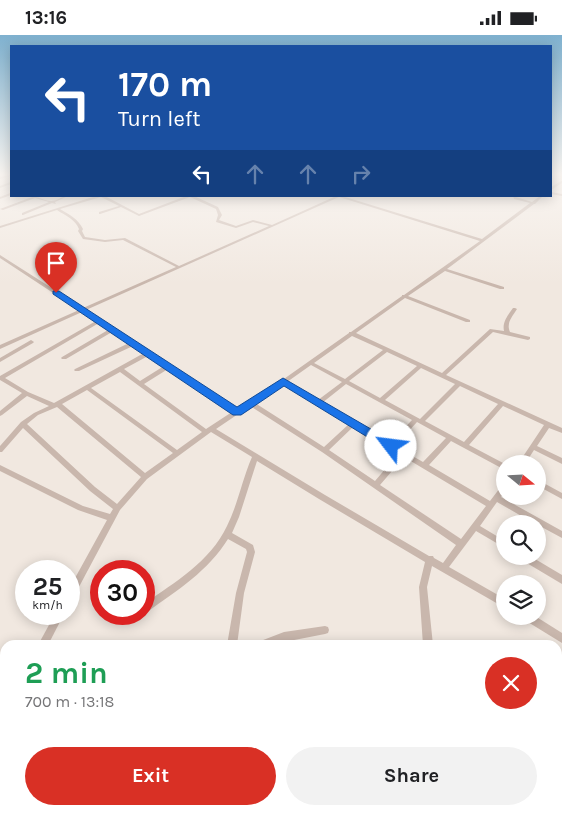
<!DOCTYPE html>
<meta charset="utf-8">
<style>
:root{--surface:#fff;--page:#f2f2f2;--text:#202124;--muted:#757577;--accent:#d93025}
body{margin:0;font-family:Karla,sans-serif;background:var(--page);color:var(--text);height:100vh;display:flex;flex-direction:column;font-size:19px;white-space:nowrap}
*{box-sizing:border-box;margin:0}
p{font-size:16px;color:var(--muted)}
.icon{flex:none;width:28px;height:28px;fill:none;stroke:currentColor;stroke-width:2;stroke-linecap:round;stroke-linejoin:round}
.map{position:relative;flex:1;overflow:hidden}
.panel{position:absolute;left:0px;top:605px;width:562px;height:175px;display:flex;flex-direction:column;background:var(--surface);border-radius:15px 15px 0 0;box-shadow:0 2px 12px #0003}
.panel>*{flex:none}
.hud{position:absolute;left:10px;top:10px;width:542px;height:152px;border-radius:0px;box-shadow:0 2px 12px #0003;background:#1a4fa0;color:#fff;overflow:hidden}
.needle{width:32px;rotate:108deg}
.buttons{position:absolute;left:496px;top:420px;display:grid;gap:10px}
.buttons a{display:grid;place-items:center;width:50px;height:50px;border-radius:50%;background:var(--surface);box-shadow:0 2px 12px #0003;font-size:25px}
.speed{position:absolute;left:15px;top:525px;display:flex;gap:10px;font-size:25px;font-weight:700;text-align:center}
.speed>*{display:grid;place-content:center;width:65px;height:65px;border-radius:50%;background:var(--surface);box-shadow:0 2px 12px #0003;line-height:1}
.speed small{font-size:12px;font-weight:400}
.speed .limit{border:8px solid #d22;background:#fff;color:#111}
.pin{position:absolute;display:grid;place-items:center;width:42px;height:42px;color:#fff;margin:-51px -21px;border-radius:50% 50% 50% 0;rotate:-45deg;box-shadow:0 0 5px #0007}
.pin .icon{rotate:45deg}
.me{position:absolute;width:55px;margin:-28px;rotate:300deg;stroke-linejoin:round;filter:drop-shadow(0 0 4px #0008)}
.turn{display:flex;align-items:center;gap:18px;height:105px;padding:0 25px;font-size:22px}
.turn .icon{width:65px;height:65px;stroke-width:2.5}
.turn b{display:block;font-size:35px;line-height:42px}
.lanes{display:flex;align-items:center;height:48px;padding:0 25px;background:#0003;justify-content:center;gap:25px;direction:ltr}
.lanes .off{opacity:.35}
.round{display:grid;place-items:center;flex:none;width:52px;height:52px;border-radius:26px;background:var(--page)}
.head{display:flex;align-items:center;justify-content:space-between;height:85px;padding:0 25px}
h1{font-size:30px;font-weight:700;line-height:38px;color:#1e9e55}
.button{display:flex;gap:10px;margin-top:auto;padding:10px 25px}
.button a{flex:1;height:58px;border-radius:30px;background:var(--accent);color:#fff;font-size:20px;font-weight:700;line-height:58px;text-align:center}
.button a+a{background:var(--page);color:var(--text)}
.status{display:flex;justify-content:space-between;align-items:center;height:35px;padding:0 25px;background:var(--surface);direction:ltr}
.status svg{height:14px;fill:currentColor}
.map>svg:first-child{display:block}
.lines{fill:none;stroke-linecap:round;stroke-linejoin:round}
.street{fill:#c9b7ad;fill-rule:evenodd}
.route{fill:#1a73e8;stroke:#114b97}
</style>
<div class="status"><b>13:16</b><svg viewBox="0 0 49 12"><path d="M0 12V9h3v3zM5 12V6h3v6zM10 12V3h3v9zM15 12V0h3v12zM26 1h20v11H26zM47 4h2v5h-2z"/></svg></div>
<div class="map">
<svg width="562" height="780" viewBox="0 0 562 780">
<rect width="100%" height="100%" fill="#f1e8e0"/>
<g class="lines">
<g class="street">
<polygon points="9,140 11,140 11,141 0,144 0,142"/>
<polygon points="561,146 562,146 562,148 551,155 551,152"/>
<polygon points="10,147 11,147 11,149 0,153 0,151"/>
<polygon points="551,157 562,159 562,161 551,159"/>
<polygon points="10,158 11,158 11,160 0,164 0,162"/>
<path d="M30,161C37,161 45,166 51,166C57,166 62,161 68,161L55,167L56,169L52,168L23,180H22V178L49,167L35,163L3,175L0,174L32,162Z"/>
<path d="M96,161H105L139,179L186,161H194L218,172L222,180L219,185L236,191L253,185L272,190L336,161H342L482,204L530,168L514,164L513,161H516V162L532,167L540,161H543L535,169H534L447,234L504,252V254H500L445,236L408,261L470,285V287H466L405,263L356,298L442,338L490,294L504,296C502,287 508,280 513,273H515L517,274C512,282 506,288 510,297L530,302V304L528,305L493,297L446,340L562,393V398L549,393L537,411L562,423V429L534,415L525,429H518L544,390L503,371L469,410L505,429V435L451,406L429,430L490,466L503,449L505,448V456L501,462L562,496V503L538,490V489H535L497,467L480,491L505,506V513L476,496L449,532L505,564V573L432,531L427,552L433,610H423L419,552L425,527L319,464L257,426L239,482L232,498L253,510L255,517L244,558L237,610H227L236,558L247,517L246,514L228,504C208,536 178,555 147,577L144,578V569C175,547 210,527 227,491C238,469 242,445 252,422L211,397L147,444L120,475L72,565L69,566V554L107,485L78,475L0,436V430L83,471L110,479L113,474L90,456L23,393L2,417H0V411L21,387L34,378L49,371L27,361L2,380L0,381V376L22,358L0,345V341L96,286L82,277L0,314V310L79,275L0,223V220L83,273L176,232L123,205L105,207L83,204L78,196L79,194C75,184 66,181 57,175L0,193V191ZM101,162L119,171L99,177V179H100L121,172L139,181L190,162L216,174L218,180L216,187L236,193L253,187L269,191L179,231L125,203L105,205L85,202L82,196L83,194C78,184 70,180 60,174ZM339,162L480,206L404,260H402V261L351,297H349V298L281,346L237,374L86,275ZM99,288L108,295L62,322L61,323L62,324H66L112,297L129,308L75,334L74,335L75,336H79L133,311L144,318L54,368L28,357L5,343ZM352,301L383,315L345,344L314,328ZM387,317L417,331L380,363L349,346ZM148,321L164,331L140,346L124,334ZM311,330L342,347L318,365L287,347ZM421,333L455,349L420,384L385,365ZM168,334L232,377L206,394L144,349ZM120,337L202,397L177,415L91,353ZM346,349L412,385L390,408L322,368ZM283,350L349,389L324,412L255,368ZM460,351L498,369L464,407L425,386ZM87,355L173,418L145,438L62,369ZM250,371L322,417L456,510L443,528L434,523L433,521H429L325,460L216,394ZM57,372L141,442L117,469L95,452L27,389L38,380ZM417,387L446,403L423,427L395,411ZM353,392L398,419L375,446L329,415ZM404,422L486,471L461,504L380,450Z"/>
<polygon points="31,305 34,307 33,308 0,327 0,323"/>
<polygon points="538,445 562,458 562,464 538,451"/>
<polygon points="519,521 530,521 562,540 562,549 520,524"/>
<polygon points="55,579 64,579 48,610 38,610"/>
<polygon points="131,579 142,579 141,582 131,588 128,587 127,584 128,581"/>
<polygon points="522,581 535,581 562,598 562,608 523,584"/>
<polygon points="325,591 328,592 329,595 328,598 325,599 284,607 274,610 256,610 258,607 284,597"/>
<polygon points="0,638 5,641 5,651 0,648"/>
<polygon points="5,674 5,690 4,693 0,694 0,678 1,675"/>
<polygon points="558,678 562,680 562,690 558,688"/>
<polygon points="57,775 70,775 67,780 54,780"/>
</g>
</g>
<linearGradient id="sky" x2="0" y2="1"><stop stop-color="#7fb1cf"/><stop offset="0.56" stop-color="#f9f5f1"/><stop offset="1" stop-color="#f9f5f1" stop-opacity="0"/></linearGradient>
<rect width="562" height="249" fill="url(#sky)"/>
<polygon class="route" points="53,256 59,256 237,372 283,343 395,408 397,411 391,416 387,414 284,351 241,380 233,380 53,259"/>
</svg>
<div class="buttons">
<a><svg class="needle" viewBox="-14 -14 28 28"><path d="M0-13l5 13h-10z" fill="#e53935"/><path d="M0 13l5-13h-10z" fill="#757577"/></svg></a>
<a><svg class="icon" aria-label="search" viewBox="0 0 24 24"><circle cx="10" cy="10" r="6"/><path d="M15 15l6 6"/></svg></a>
<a><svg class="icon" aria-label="layers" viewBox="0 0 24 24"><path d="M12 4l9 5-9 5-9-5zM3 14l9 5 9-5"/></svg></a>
</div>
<div class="speed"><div>25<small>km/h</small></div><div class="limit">30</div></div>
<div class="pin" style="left:56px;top:258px;background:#d93025"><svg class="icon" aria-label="arrive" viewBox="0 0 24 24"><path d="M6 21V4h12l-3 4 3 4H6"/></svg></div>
<svg class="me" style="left:391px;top:411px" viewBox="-20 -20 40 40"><circle r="19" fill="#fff"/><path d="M0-13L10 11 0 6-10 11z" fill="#1a73e8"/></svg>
<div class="hud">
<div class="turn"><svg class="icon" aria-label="left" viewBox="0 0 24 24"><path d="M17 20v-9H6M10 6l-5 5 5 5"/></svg><div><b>170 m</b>Turn left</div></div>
<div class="lanes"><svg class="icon" aria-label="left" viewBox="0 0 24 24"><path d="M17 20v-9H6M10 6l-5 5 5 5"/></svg><svg class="icon off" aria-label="ahead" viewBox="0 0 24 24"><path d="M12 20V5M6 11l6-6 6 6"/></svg><svg class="icon off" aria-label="ahead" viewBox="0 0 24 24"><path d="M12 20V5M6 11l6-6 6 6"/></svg><svg class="icon off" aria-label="right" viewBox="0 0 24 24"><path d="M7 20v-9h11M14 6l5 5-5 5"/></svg></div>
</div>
<section class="panel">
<div class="head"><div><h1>2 min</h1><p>700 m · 13:18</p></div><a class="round" style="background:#d93025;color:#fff"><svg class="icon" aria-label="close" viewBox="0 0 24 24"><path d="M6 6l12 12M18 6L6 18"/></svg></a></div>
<div class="button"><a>Exit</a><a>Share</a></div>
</section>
</div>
